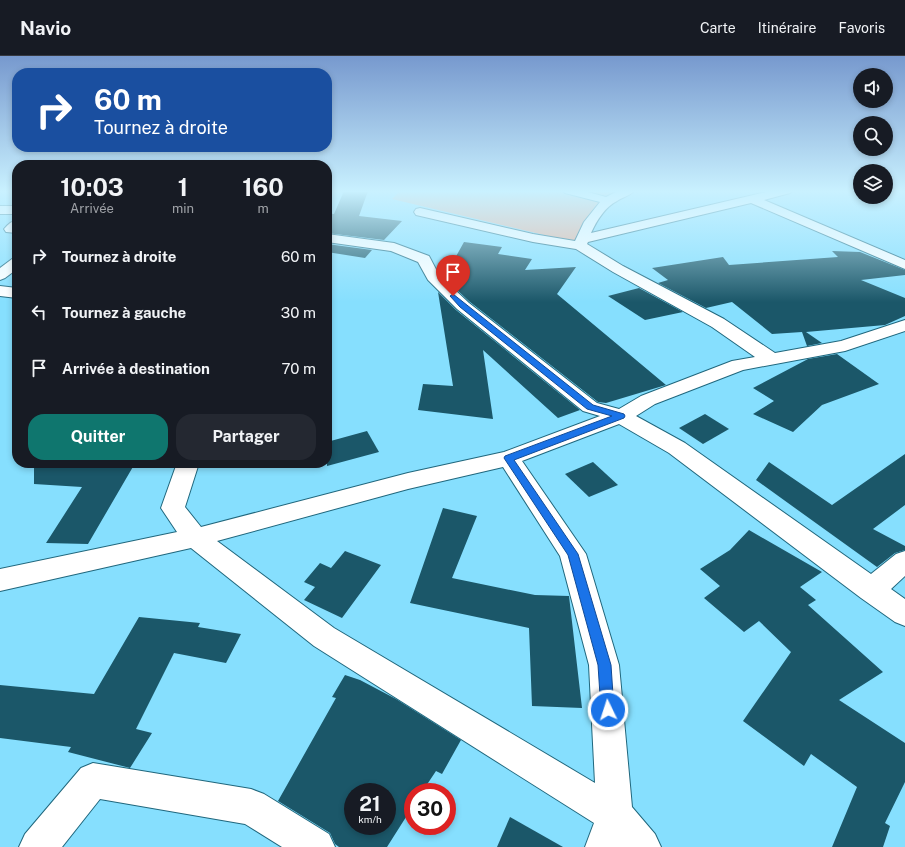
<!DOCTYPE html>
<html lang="fr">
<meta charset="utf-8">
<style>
:root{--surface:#171b24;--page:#242831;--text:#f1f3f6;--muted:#9ea1a6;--line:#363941;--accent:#0f766e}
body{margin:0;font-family:"Public Sans",sans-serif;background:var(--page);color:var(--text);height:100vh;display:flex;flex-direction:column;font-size:15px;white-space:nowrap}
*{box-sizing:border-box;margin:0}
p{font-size:13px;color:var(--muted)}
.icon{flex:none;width:22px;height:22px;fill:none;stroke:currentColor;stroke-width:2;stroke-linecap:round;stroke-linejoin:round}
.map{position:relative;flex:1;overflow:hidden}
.drawer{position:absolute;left:12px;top:104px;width:320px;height:308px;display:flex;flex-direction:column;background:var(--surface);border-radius:16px;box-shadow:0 2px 6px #0003}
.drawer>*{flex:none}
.hud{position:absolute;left:12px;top:12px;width:320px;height:84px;border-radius:16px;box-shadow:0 2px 6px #0003;background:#1a4fa0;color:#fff;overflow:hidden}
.tools{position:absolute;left:853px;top:12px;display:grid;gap:8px}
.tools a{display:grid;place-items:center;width:40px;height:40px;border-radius:50%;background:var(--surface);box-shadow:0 2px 6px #0003;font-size:20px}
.speed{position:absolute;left:344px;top:727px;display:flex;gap:8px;font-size:20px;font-weight:700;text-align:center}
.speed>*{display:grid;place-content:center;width:52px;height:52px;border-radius:50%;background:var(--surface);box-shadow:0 2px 6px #0003;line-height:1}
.speed small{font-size:10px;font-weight:400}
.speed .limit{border:6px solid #d22;background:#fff;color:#111}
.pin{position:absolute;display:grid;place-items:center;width:34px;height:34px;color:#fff;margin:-41px -17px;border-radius:50% 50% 50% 0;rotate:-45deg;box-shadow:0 0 4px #0007}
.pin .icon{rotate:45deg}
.me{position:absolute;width:44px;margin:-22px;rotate:356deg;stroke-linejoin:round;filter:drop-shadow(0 0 3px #0008)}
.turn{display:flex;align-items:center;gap:14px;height:84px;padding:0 16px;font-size:18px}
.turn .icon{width:52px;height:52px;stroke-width:2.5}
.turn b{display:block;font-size:28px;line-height:34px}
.eta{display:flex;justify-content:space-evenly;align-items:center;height:68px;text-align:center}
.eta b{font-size:24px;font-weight:700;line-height:28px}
.cta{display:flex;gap:8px;margin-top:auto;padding:8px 16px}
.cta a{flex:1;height:46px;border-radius:16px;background:var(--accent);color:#fff;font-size:16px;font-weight:700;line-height:46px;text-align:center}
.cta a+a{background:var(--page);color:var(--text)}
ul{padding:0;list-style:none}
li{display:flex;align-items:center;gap:12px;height:56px;padding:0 16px}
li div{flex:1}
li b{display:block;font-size:15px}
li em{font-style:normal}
header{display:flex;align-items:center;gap:24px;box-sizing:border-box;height:56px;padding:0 20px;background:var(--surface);border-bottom:1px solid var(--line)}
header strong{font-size:19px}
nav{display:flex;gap:22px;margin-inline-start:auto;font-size:14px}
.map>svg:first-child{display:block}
.green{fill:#edaf97}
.building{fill:#1b5769;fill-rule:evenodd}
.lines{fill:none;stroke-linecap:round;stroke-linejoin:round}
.minor-casing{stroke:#20677d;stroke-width:2}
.minor{fill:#fff;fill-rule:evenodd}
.route{fill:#1a73e8;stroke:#114b97}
</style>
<header>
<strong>Navio</strong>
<nav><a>Carte</a><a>Itinéraire</a><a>Favoris</a></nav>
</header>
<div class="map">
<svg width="905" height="791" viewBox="0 0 905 791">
<rect width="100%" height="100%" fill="#86dffe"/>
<polygon class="green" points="400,135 624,135 607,146 574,186 392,143"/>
<g class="building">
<polygon points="344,135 368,135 359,160 402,165 384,184 327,177 327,157 334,158"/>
<polygon points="464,186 502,191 498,198 532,203 525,214 576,211 557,238 666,329 606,347 598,346 470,246 444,222"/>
<polygon points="327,188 372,194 365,202 327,196"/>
<polygon points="832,195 860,196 905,214 905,219 861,224 905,242 905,260 885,269 806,276 822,287 807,290 802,276 772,278 732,246 706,252 658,227 668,224 652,212 723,201 729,209 838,201"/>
<polygon points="639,232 683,256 645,264 608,240"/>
<polygon points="438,236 456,254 580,354 558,362 483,294 493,363 418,354 423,328 453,330"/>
<polygon points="837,298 879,328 822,349 793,376 753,358 774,345 753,332 808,303"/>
<polygon points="705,358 729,373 703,388 679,372"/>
<polygon points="367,375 379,396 327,410 327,386"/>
<polygon points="905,398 905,449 873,473 905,490 905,494 895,497 877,511 756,424 769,406 832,449"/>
<polygon points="593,406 618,429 589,441 565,418"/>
<polygon points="34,408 134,409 88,488 46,487 82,431 34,428"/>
<polygon points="443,452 477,460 452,522 535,539 569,540 582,652 532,650 529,572 410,547"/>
<polygon points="749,474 822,516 800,531 816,544 808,549 883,616 839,644 905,687 905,726 885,767 890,770 883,791 832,791 857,731 811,698 804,710 743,665 791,596 759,565 744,576 704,542 720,530 700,513 730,494"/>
<polygon points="345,495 381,509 342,562 304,544 315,531 304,526 320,507 331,512"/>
<polygon points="139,561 200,567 198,571 241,578 226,607 174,597 136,673 152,677 130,712 68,696 71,691 0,682 0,629 94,638"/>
<path d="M345,619L360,624L396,643L461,684L442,718L436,715L422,736H413V750L387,791H339L335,788L330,777L278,745L336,642L332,641ZM353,736H387V770H353Z"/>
<polygon points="510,761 563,791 497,791"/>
</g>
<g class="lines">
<g class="minor-casing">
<g id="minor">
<path d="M563,135H584L606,141L618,135H634C630,140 622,141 617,145C605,151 597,164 591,177L770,135H792L790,137L764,144L905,204V213L751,147L588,186L587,188L623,210L724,263L775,297L841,285L905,264V275L845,295L743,314L655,348L636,360L685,387L871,518L896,498L905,495V520L891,533L905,543V570L895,566L861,542L669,397L619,368L522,405L586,498L619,609L632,751L655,778L661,791H585L594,767L314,590L191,492L0,535V513L177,476L161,452L177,407H199L185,451L201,471L408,417L504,396L600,360L583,355L457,253L428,224L418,206L391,195L327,186V178L394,187L429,200L439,219L469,247L597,347L619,353L641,340L732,305L755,301L712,271L613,216L576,193L533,186L416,159L414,156L416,153L420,152L533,178L575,185L584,166L600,146L565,137ZM503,411L560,500L589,609L595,727L334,572L217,485L408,433Z"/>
<rect x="0" y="150" width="17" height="8"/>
<path d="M17,164V177L6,176L4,173C8,168 12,165 17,164Z"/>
<polygon points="17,202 17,213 5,222 0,224 0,212 12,203"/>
<polygon points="0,230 17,232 17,242 0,240"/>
<polygon points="93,707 251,733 264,738 329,778 335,791 282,791 245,768 100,743 62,791 19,791 25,778 81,712"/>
</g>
</g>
<use href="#minor" class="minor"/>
</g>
<linearGradient id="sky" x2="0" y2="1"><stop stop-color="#7799ce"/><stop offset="0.55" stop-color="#c9f1ff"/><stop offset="1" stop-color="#c9f1ff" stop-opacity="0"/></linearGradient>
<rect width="905" height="246" fill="url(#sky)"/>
<polygon class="route" points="453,238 593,349 624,358 625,360 624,362 514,404 578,498 611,609 614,654 612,659 608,661 603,659 601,654 598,609 568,499 504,402 505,400 612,360 587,353 460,251 450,240"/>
</svg>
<div class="tools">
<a><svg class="icon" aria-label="sound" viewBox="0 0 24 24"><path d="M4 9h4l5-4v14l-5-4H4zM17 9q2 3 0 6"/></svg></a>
<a><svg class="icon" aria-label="search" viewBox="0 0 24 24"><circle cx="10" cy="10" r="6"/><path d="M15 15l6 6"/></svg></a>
<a><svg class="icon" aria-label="layers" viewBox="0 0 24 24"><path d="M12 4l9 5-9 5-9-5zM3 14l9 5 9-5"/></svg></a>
</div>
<div class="speed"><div>21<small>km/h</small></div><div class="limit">30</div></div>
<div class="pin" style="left:453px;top:240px;background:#d93025"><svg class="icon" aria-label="arrive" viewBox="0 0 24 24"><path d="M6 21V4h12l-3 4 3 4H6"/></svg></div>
<svg class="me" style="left:608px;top:654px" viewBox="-20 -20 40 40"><circle r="17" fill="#1a73e8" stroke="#fff" stroke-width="3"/><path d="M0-11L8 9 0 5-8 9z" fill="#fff"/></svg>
<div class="hud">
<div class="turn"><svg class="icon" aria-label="right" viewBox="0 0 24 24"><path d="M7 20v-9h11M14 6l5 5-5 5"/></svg><div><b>60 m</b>Tournez à droite</div></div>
</div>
<section class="drawer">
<div class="eta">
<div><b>10:03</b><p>Arrivée</p></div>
<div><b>1</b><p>min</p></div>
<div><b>160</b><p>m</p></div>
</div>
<ul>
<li><svg class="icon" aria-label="right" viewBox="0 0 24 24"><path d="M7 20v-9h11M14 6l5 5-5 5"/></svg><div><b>Tournez à droite</b></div><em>60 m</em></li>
<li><svg class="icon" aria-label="left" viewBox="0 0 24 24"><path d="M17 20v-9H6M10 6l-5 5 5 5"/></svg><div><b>Tournez à gauche</b></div><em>30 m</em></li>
<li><svg class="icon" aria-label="arrive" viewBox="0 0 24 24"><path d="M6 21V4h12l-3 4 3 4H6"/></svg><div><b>Arrivée à destination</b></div><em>70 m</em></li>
</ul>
<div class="cta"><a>Quitter</a><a>Partager</a></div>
</section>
</div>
